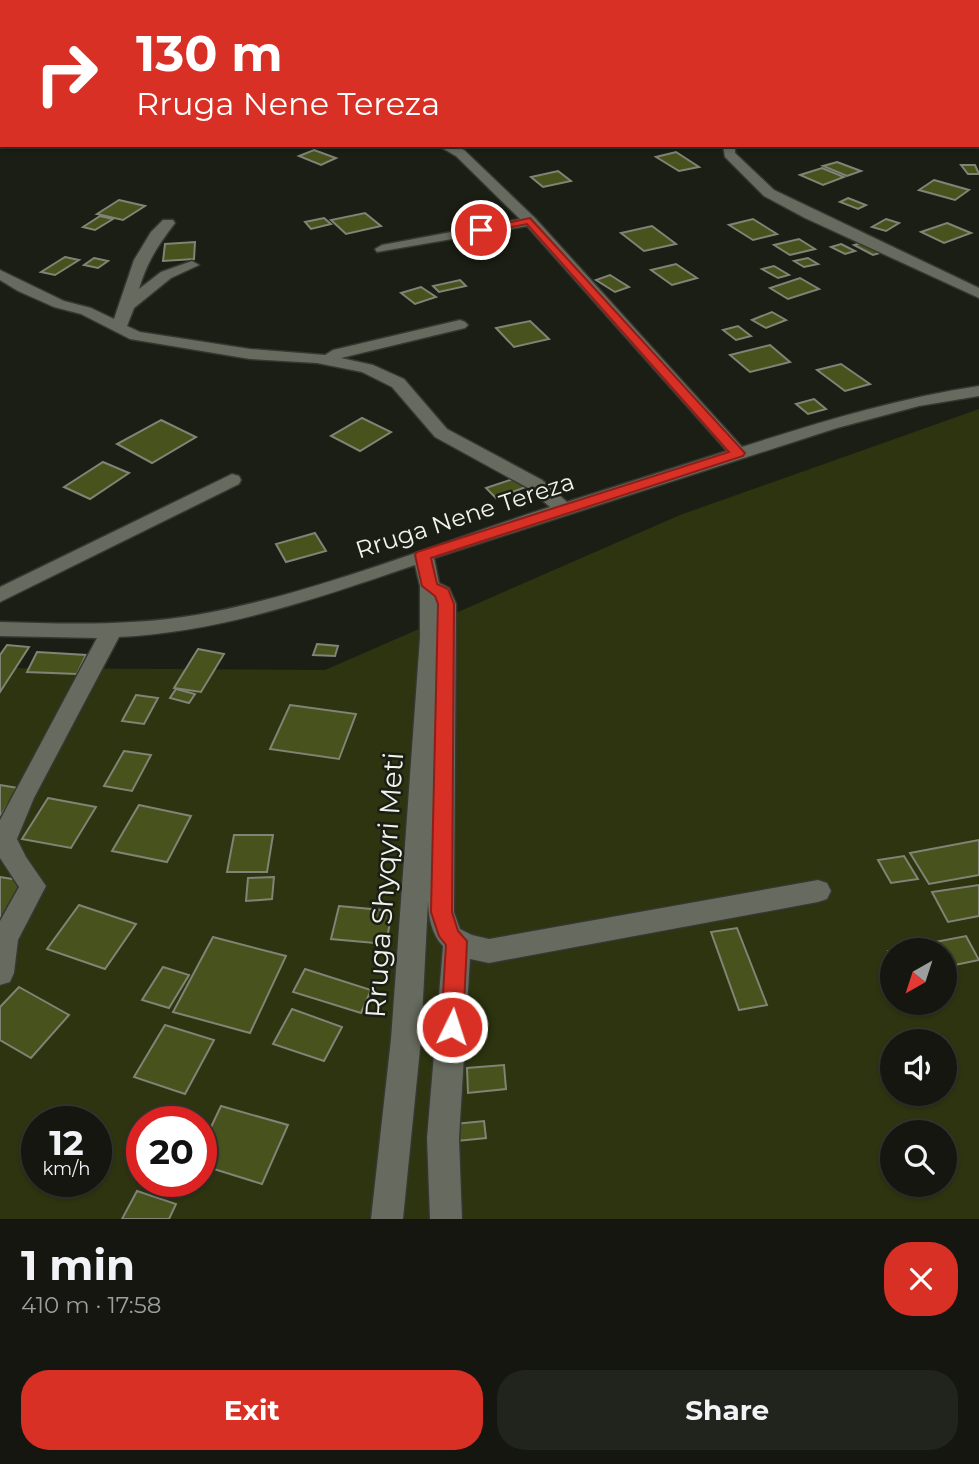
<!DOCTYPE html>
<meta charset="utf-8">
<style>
:root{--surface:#14160f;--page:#21231d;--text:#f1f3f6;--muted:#9d9f9e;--line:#33352f;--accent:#d93025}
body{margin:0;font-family:Montserrat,sans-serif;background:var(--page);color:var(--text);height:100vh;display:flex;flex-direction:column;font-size:26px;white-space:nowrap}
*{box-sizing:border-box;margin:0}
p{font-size:23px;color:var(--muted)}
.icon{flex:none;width:38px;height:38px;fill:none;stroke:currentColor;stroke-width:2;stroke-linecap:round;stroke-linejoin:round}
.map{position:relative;height:1219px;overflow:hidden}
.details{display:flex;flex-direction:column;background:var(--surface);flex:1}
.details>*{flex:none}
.hud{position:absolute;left:0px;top:0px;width:980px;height:147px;box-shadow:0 2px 5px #0004,0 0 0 2px var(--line);background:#d93025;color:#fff;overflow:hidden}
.needle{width:46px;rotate:219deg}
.controls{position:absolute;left:880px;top:938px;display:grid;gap:14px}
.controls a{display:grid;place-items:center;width:77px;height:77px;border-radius:50%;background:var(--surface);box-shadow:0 2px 5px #0004,0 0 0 2px var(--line);font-size:35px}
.speed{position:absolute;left:21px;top:1106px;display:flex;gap:14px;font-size:35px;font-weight:700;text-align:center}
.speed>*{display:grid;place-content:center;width:91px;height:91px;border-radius:50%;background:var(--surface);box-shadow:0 2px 5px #0004,0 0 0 2px var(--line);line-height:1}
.speed small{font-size:18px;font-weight:400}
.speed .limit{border:10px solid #d22;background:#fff;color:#111}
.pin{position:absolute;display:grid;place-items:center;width:60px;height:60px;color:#fff;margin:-30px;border:4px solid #fff;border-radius:50%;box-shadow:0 2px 7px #0007}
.me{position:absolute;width:77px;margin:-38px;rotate:4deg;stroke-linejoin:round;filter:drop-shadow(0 0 5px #0008)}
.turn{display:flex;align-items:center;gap:24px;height:147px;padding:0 21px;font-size:32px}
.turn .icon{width:91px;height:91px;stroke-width:2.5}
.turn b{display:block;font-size:49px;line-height:60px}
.round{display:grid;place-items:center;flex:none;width:74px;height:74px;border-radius:28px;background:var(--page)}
.headline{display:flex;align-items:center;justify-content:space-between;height:119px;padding:0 21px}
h1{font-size:42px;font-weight:700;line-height:52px}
.cta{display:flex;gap:14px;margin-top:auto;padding:14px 21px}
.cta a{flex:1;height:80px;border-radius:28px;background:var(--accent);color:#fff;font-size:28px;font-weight:700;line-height:80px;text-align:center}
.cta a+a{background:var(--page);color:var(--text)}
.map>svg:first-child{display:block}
.green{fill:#2d340f;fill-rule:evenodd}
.building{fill:#48521d;stroke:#808376;stroke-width:2}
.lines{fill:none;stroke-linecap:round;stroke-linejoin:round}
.minor-casing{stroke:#353731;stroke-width:3}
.minor{fill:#676a5e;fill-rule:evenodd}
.route{fill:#d93025;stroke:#8d1f18;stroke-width:2}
.labels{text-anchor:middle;stroke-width:5;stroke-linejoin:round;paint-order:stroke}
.street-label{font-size:24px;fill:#f1f2eb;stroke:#1b1e14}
.near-street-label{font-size:28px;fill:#f1f2eb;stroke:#1b1e14}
</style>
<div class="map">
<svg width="979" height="1219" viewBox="0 0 979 1219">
<rect width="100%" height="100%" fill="#1b1e14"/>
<path class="green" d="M979,409V1219H0V668L325,670L680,515ZM892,950H945V1003H892ZM892,1041H945V1094H892ZM37,1122H96V1181H37ZM142,1122H201V1181H142ZM892,1132H945V1185H892Z"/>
<g class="building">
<polygon points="314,150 336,158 321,165 299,156"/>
<polygon points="676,152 699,167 679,171 656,157"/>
<polygon points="837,162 861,171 847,176 823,166"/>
<polygon points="961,165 975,165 979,174 968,174"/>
<polygon points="822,168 844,177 823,185 800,175"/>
<polygon points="558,171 571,181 543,187 531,177"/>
<polygon points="934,180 969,190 955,200 919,190"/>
<polygon points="848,198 866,205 858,209 840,202"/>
<polygon points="119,200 145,206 123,220 97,214"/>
<polygon points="365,213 381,226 346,234 331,220"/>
<polygon points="100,216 113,219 95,230 83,227"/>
<polygon points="324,218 331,224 311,229 305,222"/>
<polygon points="753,219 777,234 753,240 729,225"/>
<polygon points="886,219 899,223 886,231 872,227"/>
<polygon points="947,223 971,233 944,243 921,232"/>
<polygon points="652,226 676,244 644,251 621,233"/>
<polygon points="799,239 815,249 790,255 774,245"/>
<polygon points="195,242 194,259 163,261 165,244"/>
<polygon points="864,242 883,252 873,255 854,245"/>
<polygon points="841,244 855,251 845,254 831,247"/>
<polygon points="65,257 79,260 55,275 41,272"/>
<polygon points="94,258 108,261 98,268 84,265"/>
<polygon points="808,258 818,264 804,267 794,261"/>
<polygon points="676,264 697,278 672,285 651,270"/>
<polygon points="774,266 789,275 778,278 762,269"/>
<polygon points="610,275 629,287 615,292 596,280"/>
<polygon points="800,278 819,289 788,299 770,288"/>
<polygon points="460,280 466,286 439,292 433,286"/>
<polygon points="421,287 436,297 415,304 401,293"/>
<polygon points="772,312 786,320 766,328 752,320"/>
<polygon points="530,321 549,339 514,347 496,328"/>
<polygon points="738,326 751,336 736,340 723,330"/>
<polygon points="770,345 790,362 750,372 730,355"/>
<polygon points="841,364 870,384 845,391 817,370"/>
<polygon points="814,399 826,409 808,414 796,404"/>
<polygon points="362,418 391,432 360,451 331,436"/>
<polygon points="161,420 196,437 152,463 117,444"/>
<polygon points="103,462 129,473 90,499 64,487"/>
<polygon points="516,478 526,487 496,498 486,488"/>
<polygon points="315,533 326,551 286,562 276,544"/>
<polygon points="317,644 338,646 335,656 313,655"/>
<polygon points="7,645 29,647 0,692 0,655"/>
<polygon points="198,649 224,654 201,692 174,688"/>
<polygon points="37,652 86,655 77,674 27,672"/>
<polygon points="176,689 195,694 189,703 170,698"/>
<polygon points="136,695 158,698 144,724 122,721"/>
<polygon points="290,705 356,714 339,759 270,749"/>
<polygon points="124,751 151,755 132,791 104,786"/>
<polygon points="0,785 18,788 0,817"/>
<polygon points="48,798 96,807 71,848 22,839"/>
<polygon points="139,805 191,816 167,862 112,851"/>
<polygon points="234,835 273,835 267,872 227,872"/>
<polygon points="979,840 979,875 929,884 910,853"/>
<polygon points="904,856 918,879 891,883 878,860"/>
<polygon points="0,877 25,881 2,921 0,921"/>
<polygon points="274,877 272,899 246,901 248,878"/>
<polygon points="979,885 979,916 948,922 932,892"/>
<polygon points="79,905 136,924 105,969 47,949"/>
<polygon points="339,906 392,911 386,944 331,939"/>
<polygon points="737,928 767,1005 739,1010 711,932"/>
<polygon points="966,936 979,960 945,967 945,950 892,950 892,960 888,951"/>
<polygon points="213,937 286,956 250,1033 173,1012"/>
<polygon points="163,967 189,975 169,1008 142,1000"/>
<polygon points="305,969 371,990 361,1013 293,992"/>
<polygon points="19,987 69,1015 31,1058 0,1040 0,1007"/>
<polygon points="292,1009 342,1027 324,1061 273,1044"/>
<polygon points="165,1025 214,1040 185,1094 134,1077"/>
<polygon points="504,1065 506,1089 468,1093 467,1068"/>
<polygon points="221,1106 288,1125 262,1184 201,1165 201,1148"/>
<polygon points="484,1121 486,1138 457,1141 455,1124"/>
<polygon points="137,1191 176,1204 169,1219 122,1219"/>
</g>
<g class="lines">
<g class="minor-casing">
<g id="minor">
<polygon points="694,0 704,0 705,2 695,2"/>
<polygon points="812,0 824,0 825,2 814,2"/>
<rect x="886" y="0" width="10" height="2"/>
<rect x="978" y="49" width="1" height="6"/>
<rect x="978" y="68" width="1" height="6"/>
<path d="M437,145H453L464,150L535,218L742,447C820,422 898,398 979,386V396L919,406L837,428L434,558L439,583L449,588L456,604L454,912L460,929L472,935L489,939L818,880L827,883L831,891L827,899L818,902L489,963L470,959L459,1138L462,1219H430L427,1138L443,946C432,936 428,916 428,901L421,1039L403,1219H371L391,1039L420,637V586L415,565C318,598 222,632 119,637L34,798L17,839L26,857L46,886L18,940L14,973L10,982L0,985V921L19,887L0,858V820L97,638L0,636V622C65,624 131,626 196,615C315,594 435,544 550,507L528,488L435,437L392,387L362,372L317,363L250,359L130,339L81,314L54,307L18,291L0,280V270L64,301L91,308L114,319L134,260L151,232L163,220H173L175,223C158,245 147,262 139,289L161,272L192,261L199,265L171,278L134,308L127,326L140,332L250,349L325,355L333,350L460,320L465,322L468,325L465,328L341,358L373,365L404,379L447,429L542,480L567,502L727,451L527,226L377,252L375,249L382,245L520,219L456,156Z"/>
<polygon points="723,145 735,145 735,153 774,190 979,288 979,298 805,218 764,196 725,157"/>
<polygon points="232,474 239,476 241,480 239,484 0,602 0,587"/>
</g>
</g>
<use href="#minor" class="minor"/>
</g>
<polygon class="route" points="530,218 745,453 743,456 431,558 437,584 448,589 454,604 452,912 458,931 467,941 463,1027 460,1034 452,1037 445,1034 441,1027 446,945 439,936 431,912 438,604 435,596 422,586 415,555 417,552 729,452 527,224 481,233 475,230"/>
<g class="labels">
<g class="street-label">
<text transform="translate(465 516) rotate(-18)" y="8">Rruga Nene Tereza</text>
</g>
<g class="near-street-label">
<text transform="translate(384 885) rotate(-86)" y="10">Rruga Shyqyri Meti</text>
</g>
</g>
</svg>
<div class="controls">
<a><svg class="needle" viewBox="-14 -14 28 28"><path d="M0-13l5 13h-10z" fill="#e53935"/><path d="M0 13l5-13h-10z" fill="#9d9f9e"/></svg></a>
<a><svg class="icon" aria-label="sound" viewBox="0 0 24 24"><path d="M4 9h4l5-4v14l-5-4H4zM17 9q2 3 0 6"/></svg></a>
<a><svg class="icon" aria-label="search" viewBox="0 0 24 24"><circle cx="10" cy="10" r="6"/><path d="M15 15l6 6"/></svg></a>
</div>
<div class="speed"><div>12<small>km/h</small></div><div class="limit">20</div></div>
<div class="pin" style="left:481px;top:230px;background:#d93025"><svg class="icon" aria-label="arrive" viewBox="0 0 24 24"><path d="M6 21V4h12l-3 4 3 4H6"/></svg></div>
<svg class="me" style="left:452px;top:1027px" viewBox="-20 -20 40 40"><circle r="17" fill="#d93025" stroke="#fff" stroke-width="3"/><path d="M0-11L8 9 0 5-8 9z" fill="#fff"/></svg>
<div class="hud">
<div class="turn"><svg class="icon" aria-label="right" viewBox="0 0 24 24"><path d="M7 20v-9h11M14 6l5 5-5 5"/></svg><div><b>130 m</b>Rruga Nene Tereza</div></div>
</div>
</div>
<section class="details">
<div class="headline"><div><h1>1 min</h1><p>410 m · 17:58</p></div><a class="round" style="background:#d93025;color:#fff"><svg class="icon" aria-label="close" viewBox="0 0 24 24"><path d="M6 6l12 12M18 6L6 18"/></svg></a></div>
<div class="cta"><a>Exit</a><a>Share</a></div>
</section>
